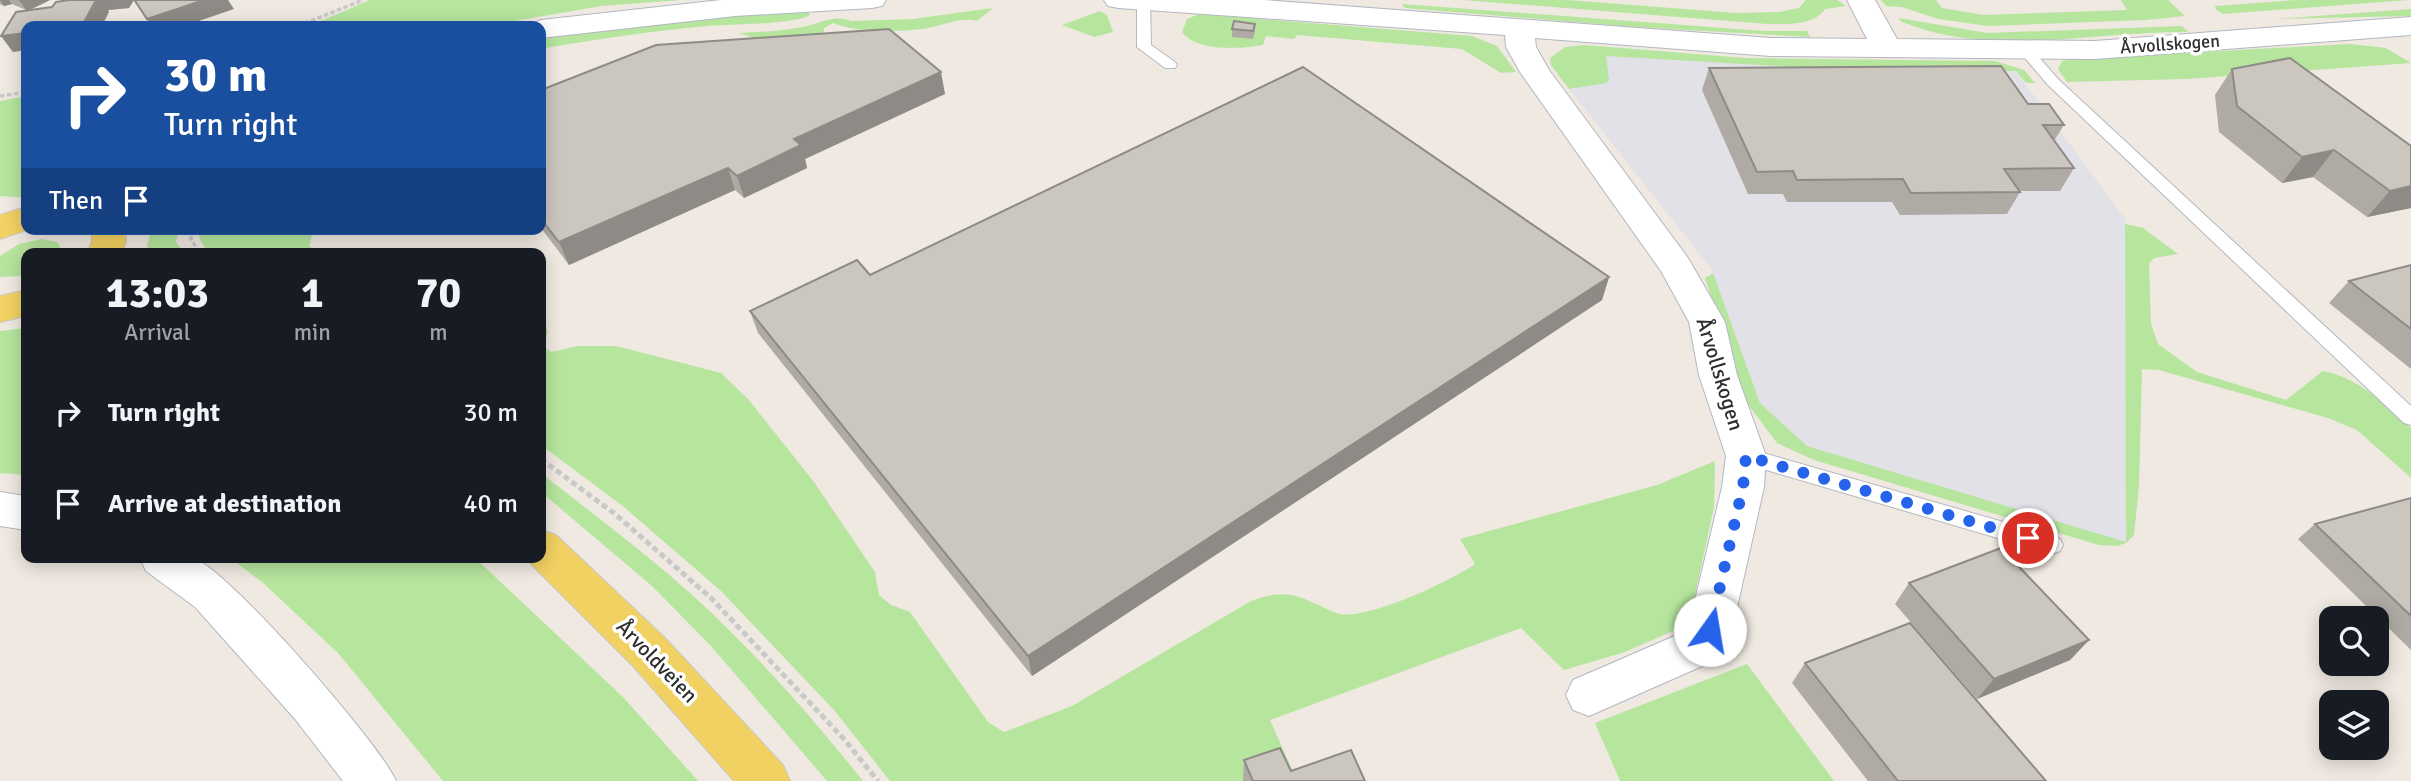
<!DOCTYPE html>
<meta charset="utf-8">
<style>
:root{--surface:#171b24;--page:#20242c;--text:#f1f3f6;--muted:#9ea1a6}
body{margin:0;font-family:Signika,sans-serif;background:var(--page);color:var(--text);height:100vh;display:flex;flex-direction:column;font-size:26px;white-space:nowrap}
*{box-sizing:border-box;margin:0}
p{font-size:23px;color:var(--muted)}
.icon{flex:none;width:38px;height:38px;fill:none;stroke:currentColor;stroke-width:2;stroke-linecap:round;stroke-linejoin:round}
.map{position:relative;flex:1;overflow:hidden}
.side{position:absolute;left:21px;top:248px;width:525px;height:315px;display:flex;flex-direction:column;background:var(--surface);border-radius:14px;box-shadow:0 4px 18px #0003}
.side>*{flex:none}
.banner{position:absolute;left:21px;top:21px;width:525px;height:214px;border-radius:14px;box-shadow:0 4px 18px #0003;background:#1a4fa0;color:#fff;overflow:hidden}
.controls{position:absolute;left:2319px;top:606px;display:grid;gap:14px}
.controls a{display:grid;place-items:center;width:70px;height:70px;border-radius:14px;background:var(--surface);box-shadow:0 4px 18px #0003;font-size:35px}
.pin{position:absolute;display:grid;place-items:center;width:60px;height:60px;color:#fff;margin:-30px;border:4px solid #fff;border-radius:50%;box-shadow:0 2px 7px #0007}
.me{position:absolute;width:77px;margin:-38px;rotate:13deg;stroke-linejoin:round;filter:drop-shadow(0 0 5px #0008)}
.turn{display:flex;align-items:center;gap:24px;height:147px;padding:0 28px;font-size:32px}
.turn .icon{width:91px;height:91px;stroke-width:2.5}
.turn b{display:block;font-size:49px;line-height:60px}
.then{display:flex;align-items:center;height:66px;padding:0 28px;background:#0003;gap:14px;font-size:26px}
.eta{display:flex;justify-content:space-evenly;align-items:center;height:119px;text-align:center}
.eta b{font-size:42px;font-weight:700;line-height:49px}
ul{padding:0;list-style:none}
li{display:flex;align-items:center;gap:21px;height:91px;padding:0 28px}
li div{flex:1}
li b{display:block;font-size:26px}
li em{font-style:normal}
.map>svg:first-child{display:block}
.industrial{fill:#e3e1e8}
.green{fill:#b6e59e}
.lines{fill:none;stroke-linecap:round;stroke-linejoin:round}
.service-casing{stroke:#b4b7c1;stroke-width:2}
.minor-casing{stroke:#b4b7c1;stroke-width:2}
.primary-casing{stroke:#c9c9c9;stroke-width:2}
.path-far1{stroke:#c9c9c9;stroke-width:3.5;stroke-dasharray:4.5 2.5;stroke-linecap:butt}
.path{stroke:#c9c9c9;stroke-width:5;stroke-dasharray:6 3.5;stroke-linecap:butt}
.service{fill:#fff;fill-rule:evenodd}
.minor{fill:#fff;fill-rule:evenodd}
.primary{fill:#f2d163;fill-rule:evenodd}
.wall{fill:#afaba4}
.shaded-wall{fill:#8e8b86}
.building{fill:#cbc7bf;stroke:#8e8b86;stroke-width:2}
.route{stroke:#2563eb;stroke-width:12;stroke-dasharray:0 21.6}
.labels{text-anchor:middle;stroke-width:7;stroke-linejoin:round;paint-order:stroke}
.far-street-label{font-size:18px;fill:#2e2e2e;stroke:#fff}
.street-label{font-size:21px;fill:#2e2e2e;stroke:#fff}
</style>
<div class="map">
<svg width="2411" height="781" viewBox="0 0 2411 781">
<rect width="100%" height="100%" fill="#efe9e1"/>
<polygon class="industrial" points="1560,53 1860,71 2016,71 2125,219 2126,543 1807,446 1760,403 1712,270 1558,75"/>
<g class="green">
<polygon points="370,0 681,0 601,6 486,26 309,26"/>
<path d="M1462,0H1567L1736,13L1779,12L1799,8L1806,0H1837L1846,6L1825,9C1813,26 1788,24 1768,24Z"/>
<polygon points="1881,0 1936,0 1942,8 1984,15 2127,10 2121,0 2168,0 2185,16 2146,20 1988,26 1938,19 1902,7 1886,6"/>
<polygon points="2297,0 2409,0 2223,14 2216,10 2215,6"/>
<polygon points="1402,4 1763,31 1807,31 1810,37 1635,27 1405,8"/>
<path d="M993,8L977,21C959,16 940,27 922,29C896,32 857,33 833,23L824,28V32C800,43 763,43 739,33C760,32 781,31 802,27C820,24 833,14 851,21L913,19Z"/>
<polygon points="2411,9 2411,16 2275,19"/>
<path d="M808,11L810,15C794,25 730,24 708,26C652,31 596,39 541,49V39C628,23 719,17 808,11Z"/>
<polygon points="1100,11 1107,15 1113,32 1094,37 1062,25"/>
<path d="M1199,14L1472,36L1497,46L1516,72L1501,73L1462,49L1297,35L1294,39L1266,36L1263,45C1240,49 1197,52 1182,32L1187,19Z"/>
<path d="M1899,18L1987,33L2182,26L2188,32C2093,31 1990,59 1900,21Z"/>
<polygon points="2350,44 2386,48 2411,63 2186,79 2067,82 2058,69 2062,61 2072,59"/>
<polygon points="1584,45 1745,58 1995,61 2024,70 2035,83 2026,83 2016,71 1860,71 1606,56 1609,80 1606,83 1569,89 1551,65 1550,58 1565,47"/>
<polygon points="26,96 26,198 0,196 0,101"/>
<path d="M2125,224L2143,228L2178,254L2154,258L2149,264L2151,324L2158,344L2197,372L2286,400L2323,371C2359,378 2385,404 2411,428V478L2357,430L2328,418L2159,370L2142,369L2139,486L2134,535L2126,543L2117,546L2099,545L1814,460L1777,443L1747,403L1705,278L1713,273L1760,403L1807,446L2126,542Z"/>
<polygon points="152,229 179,229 176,242 184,254 149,254 147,245"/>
<path d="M199,229H314L309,246L324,254H213C205,249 197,239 199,229Z"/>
<polygon points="42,239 57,242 60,246 59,254 26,254 26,276 0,277 0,256 19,244"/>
<path d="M546,326L548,332L544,346L551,352L578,346H616L721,373L748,399L814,482L875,572L879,595L891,605L910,612L988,722L1004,732L1072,706L1251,601C1280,590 1292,593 1319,605C1325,608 1332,612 1339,614C1368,620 1451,581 1475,564L1460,539L1657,485L1715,461L1714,507L1693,604L1675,630L1625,652L1564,670L1521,628L1270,720L1295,776L1259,781H890L834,710L721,591L624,507L541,445V327Z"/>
<polygon points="26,328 26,475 0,473 0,331"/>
<path d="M541,473C603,522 669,570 725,626C774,674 820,727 863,781H827L711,646L652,586L541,492Z"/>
<polygon points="230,558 475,558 623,697 698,781 443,781 338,653 262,582"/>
<polygon points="1747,664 1834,781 1620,781 1595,723"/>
</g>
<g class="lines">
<g class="service-casing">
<g id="service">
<polygon points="1150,0 1151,45 1175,62 1177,65 1175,68 1165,68 1137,47 1137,1"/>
<polygon points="2026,47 2031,48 2058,79 2411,406 2411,425 2404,423 2048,85 2019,51"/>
<polygon points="1746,448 2052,536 2060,539 2063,545 2060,551 2052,554 1739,462 1736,456 1739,450"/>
</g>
</g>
<g class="minor-casing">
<g id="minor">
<polygon points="721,0 886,0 882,6 872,8 735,16 541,38 541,26 528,26 541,20"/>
<polygon points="1104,0 1264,0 1771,38 1867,39 1847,0 1875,0 1897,39 2095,41 2411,17 2411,35 2095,59 1771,56 1535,38 1536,47 1549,70 1688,258 1725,322 1737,375 1766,456 1764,487 1732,630 1726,644 1709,663 1589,716 1573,710 1566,695 1573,680 1677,635 1690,621 1722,487 1726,456 1699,375 1689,322 1661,271 1520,72 1506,47 1505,35 1118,8 1108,6"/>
<polygon points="0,492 26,496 26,530 0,526"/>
<path d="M140,558C156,558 178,554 193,558C226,567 381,745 396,781H343L295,719L195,607L146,571Z"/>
</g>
</g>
<g class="primary-casing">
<g id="primary">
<polygon points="26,207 26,229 29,229 0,239 0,215"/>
<polygon points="91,229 125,229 126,241 122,254 87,254 92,241"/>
<polygon points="26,290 26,316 0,322 0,296"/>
<polygon points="541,530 556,535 665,638 783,765 790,781 734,781 633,666 526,559 541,558"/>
</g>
</g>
<g class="path-far1">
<polyline points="298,26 363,0"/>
<polyline points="0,96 26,92"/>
<polyline points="191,229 191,239 200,254"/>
</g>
<polyline class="path" points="541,459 615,514 711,598 843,738 878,781"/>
<use href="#service" class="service"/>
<use href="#minor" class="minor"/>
<use href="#primary" class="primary"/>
</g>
<g class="wall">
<polygon points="0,0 50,0 30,10 52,7 69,0 134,0 129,8 108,10 109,12 13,52 1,36 26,10 12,4 4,6 0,4"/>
<polygon points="1255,24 1255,32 1253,39 1232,37 1232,29"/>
<polygon points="1709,68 2028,104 2064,125 2054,141 2074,168 2060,191 2019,191 2020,192 2007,214 1900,215 1892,202 1787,202 1783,194 1748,194 1702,90"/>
<polygon points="2232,69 2411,146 2411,208 2367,217 2313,177 2282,183 2219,132 2215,95"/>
<polygon points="541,90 945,94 805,159 807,168 744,198 735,190 569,265 541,228"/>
<polygon points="2411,265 2411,369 2329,303 2349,281"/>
<polygon points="870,275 1609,277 1602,300 1032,676 758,333 750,311"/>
<polygon points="2411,498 2411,650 2298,539 2315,524"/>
<polygon points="1909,583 2089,640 2070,660 1977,699 1895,604"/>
<polygon points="1805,663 2046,781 1868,781 1792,683"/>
<polygon points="1244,760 1291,771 1365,781 1243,781"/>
</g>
<g class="shaded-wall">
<polygon points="0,0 9,0 12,4 4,6"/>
<polygon points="19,0 50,0 27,11"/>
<polygon points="96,0 134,0 129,8 108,10 109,12 102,26 79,26"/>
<polygon points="204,0 228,0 234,9 184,26 151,26 147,19"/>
<polygon points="26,33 26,50 13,52 1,36"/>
<polygon points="941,72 945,94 805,159 807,168 744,198 737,176 794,139"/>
<polygon points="2334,150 2313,177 2282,183 2302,157"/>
<polygon points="728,168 735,190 569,265 559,242"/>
<polygon points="2411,186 2411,208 2367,217 2390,191"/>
<polygon points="1609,277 1602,300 1032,676 1028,656"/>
<polygon points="2089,640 2070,660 1977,699 1994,679"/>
</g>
<g class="building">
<polygon points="69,0 96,0 82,26 26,26 26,33 1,36 16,12 52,7 56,2"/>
<polygon points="101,0 118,0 102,2"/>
<polygon points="137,0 204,0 147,19 135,1"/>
<polygon points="1234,21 1255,24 1253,31 1232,29"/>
<polygon points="889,29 941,72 794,139 801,145 737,176 728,168 559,242 541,219 541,90 656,45"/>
<polygon points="2290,58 2411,146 2411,186 2390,191 2334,150 2302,157 2237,106 2232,69"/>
<polygon points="2001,66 2028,104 2049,104 2064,125 2043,125 2074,168 2004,169 2020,192 1911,193 1903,179 1797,180 1793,171 1757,172 1709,68"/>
<polygon points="1303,67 1609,277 1028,656 750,311 857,260 870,275"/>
<polygon points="2411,265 2411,329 2349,281"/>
<polygon points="2411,498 2411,616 2315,524"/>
<polygon points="2001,548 2089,640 1994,679 1909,583"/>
<polygon points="1910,623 2046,781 1898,781 1805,663"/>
<polygon points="1280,748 1291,771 1351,750 1365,781 1253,781 1244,760"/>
</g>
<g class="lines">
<polyline class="route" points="1710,630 1743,487 1746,456 2028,538"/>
</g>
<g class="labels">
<g class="far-street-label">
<text transform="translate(2170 44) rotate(-4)" y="6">Årvollskogen</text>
</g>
<g class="street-label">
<text transform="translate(1720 374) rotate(73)" y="7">Årvollskogen</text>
<text transform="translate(657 661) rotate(46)" y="7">Årvoldveien</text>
</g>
</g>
</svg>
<div class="controls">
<a><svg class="icon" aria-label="search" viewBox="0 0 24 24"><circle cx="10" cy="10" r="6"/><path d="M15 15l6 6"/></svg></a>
<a><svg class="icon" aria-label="layers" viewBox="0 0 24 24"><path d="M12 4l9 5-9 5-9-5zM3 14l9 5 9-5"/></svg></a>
</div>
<div class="pin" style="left:2028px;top:538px;background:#d93025"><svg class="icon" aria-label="arrive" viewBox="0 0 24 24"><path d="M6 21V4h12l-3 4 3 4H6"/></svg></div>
<svg class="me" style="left:1710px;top:630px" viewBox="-20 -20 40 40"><circle r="19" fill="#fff"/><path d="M0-13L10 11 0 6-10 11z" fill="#2563eb"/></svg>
<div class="banner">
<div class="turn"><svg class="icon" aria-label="right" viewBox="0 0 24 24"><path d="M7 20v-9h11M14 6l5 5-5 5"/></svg><div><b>30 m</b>Turn right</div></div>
<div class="then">Then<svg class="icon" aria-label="arrive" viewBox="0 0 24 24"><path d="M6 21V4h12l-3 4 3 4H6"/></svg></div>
</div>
<section class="side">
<div class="eta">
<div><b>13:03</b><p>Arrival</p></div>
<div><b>1</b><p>min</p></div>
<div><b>70</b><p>m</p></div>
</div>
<ul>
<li><svg class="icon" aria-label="right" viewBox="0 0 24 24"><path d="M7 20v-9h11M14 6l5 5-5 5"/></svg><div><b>Turn right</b></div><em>30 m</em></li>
<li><svg class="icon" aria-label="arrive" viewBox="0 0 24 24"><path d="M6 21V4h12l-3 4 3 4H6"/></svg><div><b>Arrive at destination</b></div><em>40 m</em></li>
</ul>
</section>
</div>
